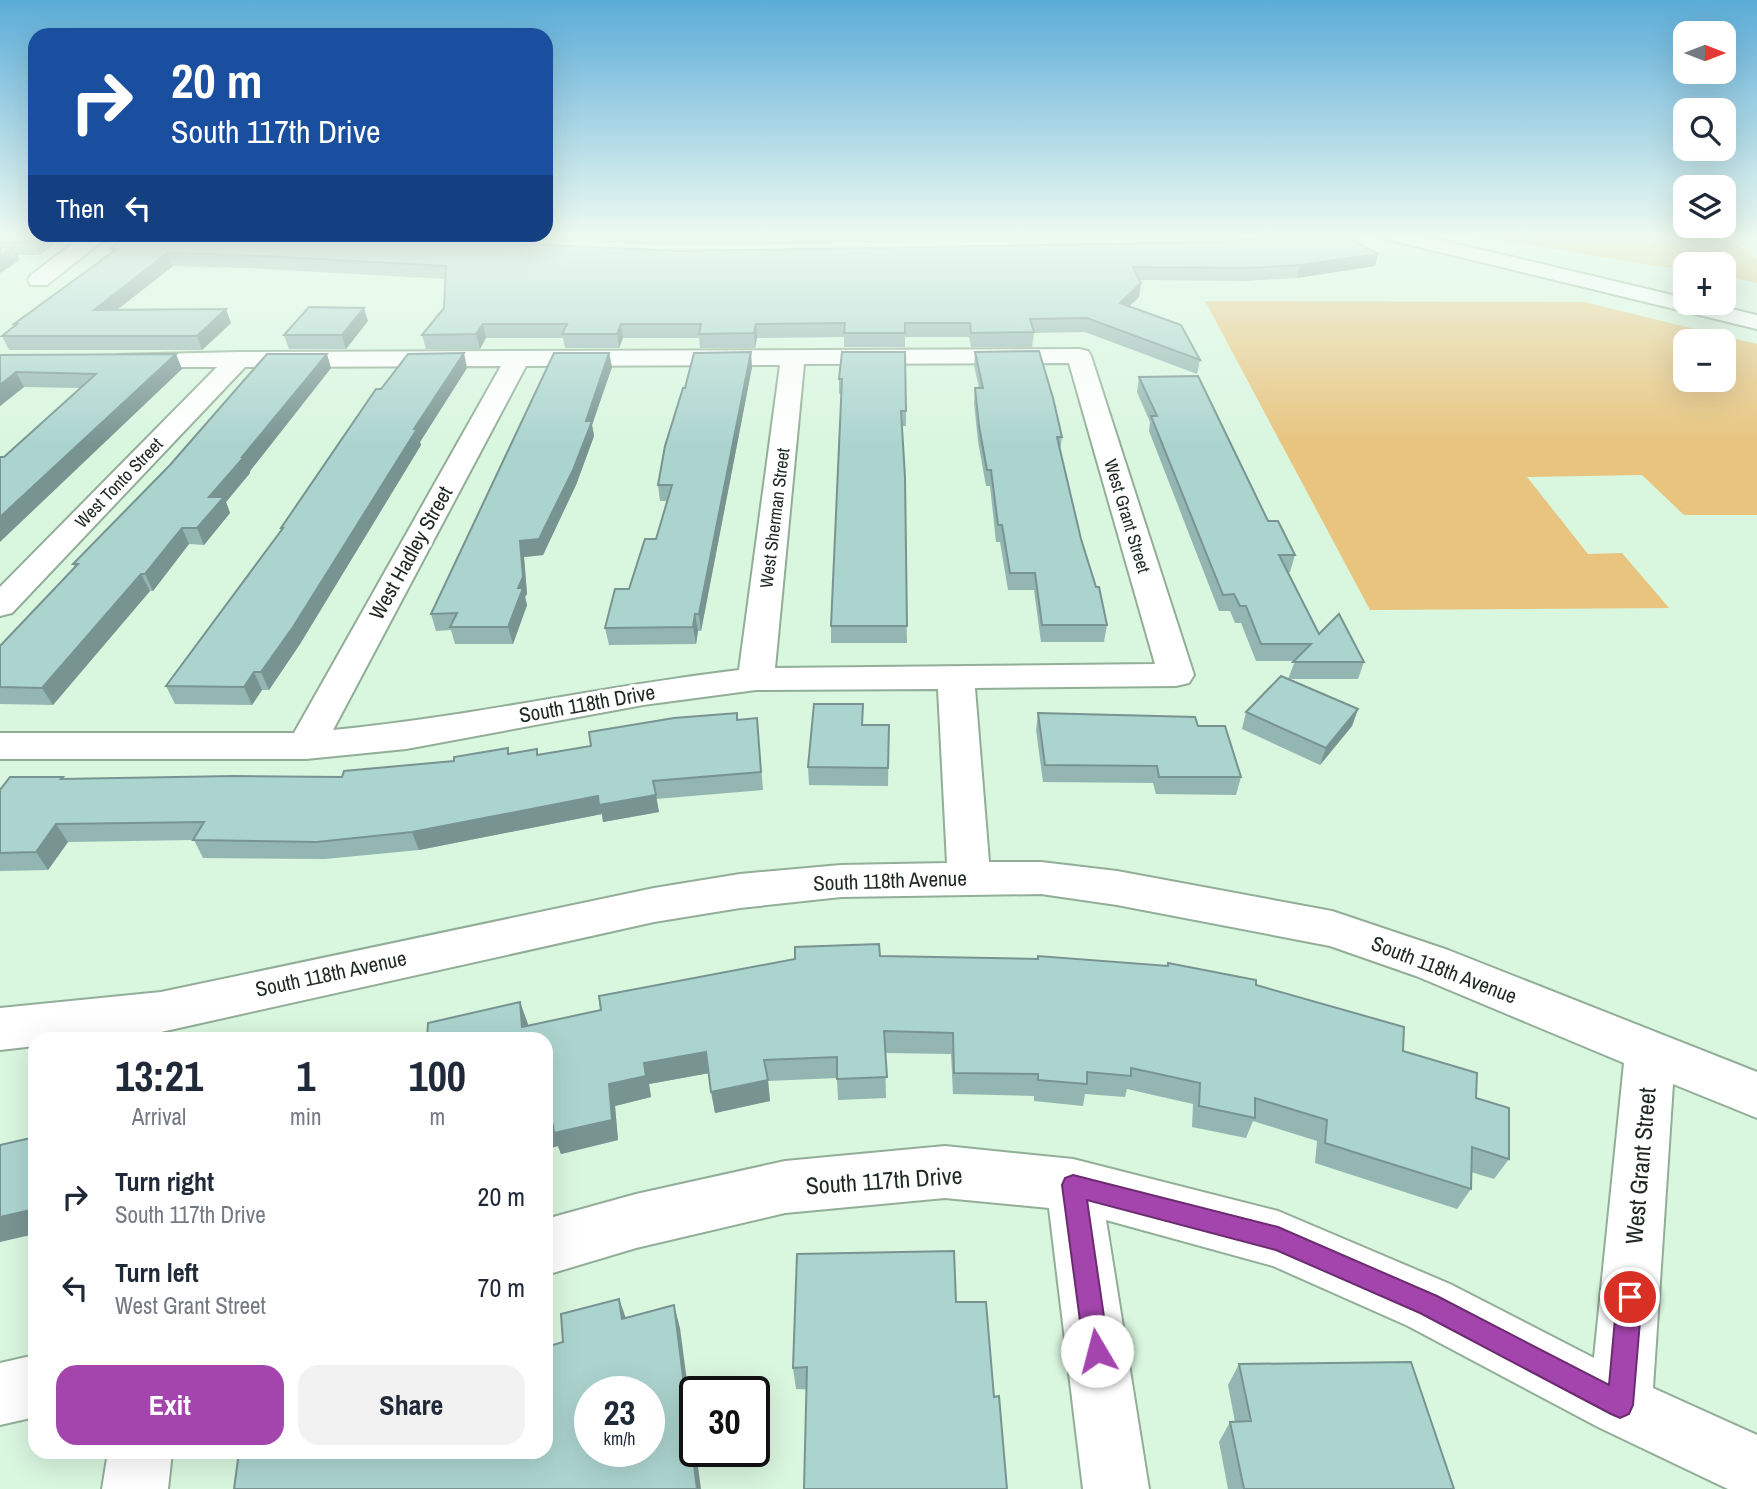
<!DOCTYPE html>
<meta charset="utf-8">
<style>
:root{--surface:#fff;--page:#f2f2f3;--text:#1f2937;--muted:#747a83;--accent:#a444ad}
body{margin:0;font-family:"Archivo Narrow",sans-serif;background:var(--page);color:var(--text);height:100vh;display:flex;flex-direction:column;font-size:26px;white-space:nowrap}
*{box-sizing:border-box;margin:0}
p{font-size:23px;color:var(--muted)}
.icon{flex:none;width:38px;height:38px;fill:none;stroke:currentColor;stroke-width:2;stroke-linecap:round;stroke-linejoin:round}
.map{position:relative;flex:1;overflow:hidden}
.drawer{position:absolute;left:28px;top:1032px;width:525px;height:427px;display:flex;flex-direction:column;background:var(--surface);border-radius:21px;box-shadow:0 7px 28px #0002}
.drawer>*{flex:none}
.guide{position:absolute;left:28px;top:28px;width:525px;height:214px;border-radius:21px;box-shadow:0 7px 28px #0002;background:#1a4fa0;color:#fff;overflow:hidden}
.needle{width:46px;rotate:90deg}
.tools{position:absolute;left:1673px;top:21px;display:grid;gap:14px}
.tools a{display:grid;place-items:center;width:63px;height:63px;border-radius:14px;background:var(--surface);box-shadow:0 7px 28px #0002;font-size:35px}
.speed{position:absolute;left:574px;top:1376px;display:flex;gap:14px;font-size:35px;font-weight:700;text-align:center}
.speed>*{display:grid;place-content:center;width:91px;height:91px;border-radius:50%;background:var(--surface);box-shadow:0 7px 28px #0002;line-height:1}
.speed small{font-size:18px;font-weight:400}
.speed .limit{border:4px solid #111;border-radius:10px;background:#fff;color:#111}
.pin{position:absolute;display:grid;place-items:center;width:60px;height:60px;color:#fff;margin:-30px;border:4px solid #fff;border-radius:50%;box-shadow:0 2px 7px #0007}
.me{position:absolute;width:77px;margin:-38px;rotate:352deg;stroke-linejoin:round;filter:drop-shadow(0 0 5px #0008)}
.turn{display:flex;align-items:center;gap:24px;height:147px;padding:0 28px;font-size:32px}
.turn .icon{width:91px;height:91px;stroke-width:2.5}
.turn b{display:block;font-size:49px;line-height:60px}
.then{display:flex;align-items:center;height:66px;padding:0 28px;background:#0003;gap:14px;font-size:26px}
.eta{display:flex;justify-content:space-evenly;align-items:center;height:119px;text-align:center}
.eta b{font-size:42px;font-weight:700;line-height:49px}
.primary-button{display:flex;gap:14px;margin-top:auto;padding:14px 28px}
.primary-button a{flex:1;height:80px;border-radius:21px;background:var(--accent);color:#fff;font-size:28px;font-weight:700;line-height:80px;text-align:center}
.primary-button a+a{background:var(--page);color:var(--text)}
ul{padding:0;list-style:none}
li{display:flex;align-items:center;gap:21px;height:91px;padding:0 28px}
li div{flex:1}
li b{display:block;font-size:26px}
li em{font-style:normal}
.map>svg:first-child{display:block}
.green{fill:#e8c47e;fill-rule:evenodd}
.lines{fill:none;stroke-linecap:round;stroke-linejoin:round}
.minor-casing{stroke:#92ad98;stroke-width:4}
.minor{fill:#fff;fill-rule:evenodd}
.wall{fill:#94b6b2}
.shaded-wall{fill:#789491}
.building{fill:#acd4cf;stroke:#789491;stroke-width:2;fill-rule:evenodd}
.route{fill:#a444ad;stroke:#6b2c70;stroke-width:2}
.labels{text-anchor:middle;stroke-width:7;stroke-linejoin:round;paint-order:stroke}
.far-street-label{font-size:18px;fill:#1e2921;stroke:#fff}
.street-label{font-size:21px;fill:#1e2921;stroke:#fff}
.near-street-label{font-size:24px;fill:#1e2921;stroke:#fff}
</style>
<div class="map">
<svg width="1757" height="1489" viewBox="0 0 1757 1489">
<rect width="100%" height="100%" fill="#d9f6df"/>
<g class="green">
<polygon points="1469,235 1724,235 1757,259 1757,283 1724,275 1724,264 1685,264 1685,269 1663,267"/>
<path d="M1205,301L1584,302L1757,344V515H1684L1642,475L1527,477L1588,554L1622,553L1669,608L1370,610ZM1685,341H1724V380H1685Z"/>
</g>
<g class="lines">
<g class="minor-casing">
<g id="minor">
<polygon points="84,235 188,235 189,236 186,240 179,242 101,242 47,285 31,285 28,280 31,275"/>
<polygon points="1383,235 1419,235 1685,298 1685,303 1705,303 1757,315 1757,329 1386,239"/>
<path d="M1079,349L1088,351L1091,356L1194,675L1189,683L1176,686L975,688L989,862H1041L1117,871L1332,911L1448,950L1757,1072V1118L1673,1084L1653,1388L1757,1435V1489H1728L1598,1427L1408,1326L1273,1266L1106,1220L1149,1489H1083L1049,1208L945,1198L785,1213L636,1248L546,1275V1219L636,1194L785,1161L945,1146L1073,1159L1278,1211L1450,1284L1594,1358L1624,1063L1416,976L1330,946L1117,905L1041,894L841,897L740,908L654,922L161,1032L95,1040H35V1046L0,1050V1008L161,992L654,888L740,874L841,865L947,863L938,689L756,690L643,705L406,749L306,759H0V733H294L501,366L245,367L12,613L0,616V587L217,367H125L116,365L113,360L116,355L239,352ZM1069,363L1155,664L775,668L804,364ZM780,365L739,670C603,686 470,717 333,730L526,366Z"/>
<polygon points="35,1355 35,1417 0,1425 0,1363"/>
<polygon points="108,1452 172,1452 168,1489 102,1489"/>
</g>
</g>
<use href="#minor" class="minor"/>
</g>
<g class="wall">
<polygon points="0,235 65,235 40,255 17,255 20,260 0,273"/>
<polygon points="440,235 1239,235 1221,237 681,246"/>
<polygon points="110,249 680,251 1378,254 1375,266 1297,278 1245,281 1140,280 1139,297 1129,306 1200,360 1197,374 1085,332 1034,333 1032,347 971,347 969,337 905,337 905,347 844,347 844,337 757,338 755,348 700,348 699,338 623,338 619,348 565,348 563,338 486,338 480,349 426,349 422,335 444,308 445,279 247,268 173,266 117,310 231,323 202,350 9,350 2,336 15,326 14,324 112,253"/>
<polygon points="368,321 346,349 289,349 284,335"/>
<polygon points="842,352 906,411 906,426 902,426 907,643 831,643 831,626 842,394 839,394 839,379"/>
<polygon points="975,352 1062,437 1060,450 1081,539 1107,625 1104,642 1041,642 1034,590 1008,590 1000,542 996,542 990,486 986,486 978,441 974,403 975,388 979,388 974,366"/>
<polygon points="609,353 612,367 592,425 594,436 576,485 543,555 524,557 527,594 525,597 527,605 513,644 455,644 451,630 436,631 431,614"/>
<polygon points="0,355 182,369 4,457 80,388 24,387 0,406"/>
<polygon points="752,367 701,631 698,631 696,644 609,645 605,628 629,589 656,539 668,501 660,501 658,485 685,388"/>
<polygon points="331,368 250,471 250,473 226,502 230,513 204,545 189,544 153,591 150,591 53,705 0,704 0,646 75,568 73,564"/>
<polygon points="467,368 420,442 421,445 300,644 269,690 262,690 252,705 175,704 166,686 281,530 281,528 381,389"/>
<polygon points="1139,377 1268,521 1295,555 1290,572 1288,572 1319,634 1364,662 1358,679 1290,679 1358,709 1352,726 1320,765 1242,729 1246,712 1288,679 1295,661 1256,661 1241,623 1235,623 1230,611 1219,611 1149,431 1150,422 1137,392"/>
<polygon points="737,713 738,720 757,718 763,790 656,799 659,812 603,822 602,814 419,850 325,859 203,858 194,840 68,842 48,870 0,871 0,790 63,777 64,779 342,777 537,749 538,755 591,746"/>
<polygon points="1038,713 1198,726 1241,777 1236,795 1156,794 1153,783 1043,782 1036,730"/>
<polygon points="863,725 889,725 888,786 809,785 808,767"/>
<polygon points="880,956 1256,985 1403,1051 1476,1098 1509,1159 1494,1179 1471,1172 1471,1189 1457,1209 1315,1163 1317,1141 1253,1121 1246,1138 1192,1127 1193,1104 1127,1089 1125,1097 1085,1094 1083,1106 1034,1101 1034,1096 953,1094 951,1054 885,1053 886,1098 838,1100 837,1078 768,1081 770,1101 715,1113 709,1073 649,1084 651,1097 615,1106 618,1140 561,1154 558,1146 546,1149 546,1040 427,1040 520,1002 528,1026"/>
<polygon points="956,1302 994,1397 796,1389 793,1368"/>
<polygon points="1239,1364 1454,1489 1228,1489 1219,1442 1230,1422 1235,1422 1228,1385"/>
</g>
<g class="shaded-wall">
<polygon points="43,235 65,235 40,255 34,242"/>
<polygon points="1221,235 1239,235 1221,237"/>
<polygon points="13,247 20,260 0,273 0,256"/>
<polygon points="167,253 173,266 100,323 94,310"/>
<polygon points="1378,254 1375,266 1297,278 1300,265"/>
<polygon points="1141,283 1139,297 1118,317 1120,303"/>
<polygon points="364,308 368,321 346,349 342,335"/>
<polygon points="226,309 231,323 202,350 197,336"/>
<polygon points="483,324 486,338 480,349 476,334"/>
<polygon points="621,324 623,338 619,348 617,334"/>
<polygon points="756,324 757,338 755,348 754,333"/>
<polygon points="751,352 752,367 701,631 699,614"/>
<polygon points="464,353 467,368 420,442 421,445 300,644 269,690 261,672 414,429"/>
<polygon points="609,353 612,367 592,425 594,436 576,485 543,555 524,557 527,594 525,597 527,605 513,644 508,627 518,588 520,541 586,421"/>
<polygon points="176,354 182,369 0,542 0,517"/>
<polygon points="327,354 331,368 250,471 250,473 226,502 230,513 204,545 197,528 209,497"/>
<polygon points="16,372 24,387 0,406 0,385"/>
<polygon points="182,528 189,544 153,591 145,574"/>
<polygon points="141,574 150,591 53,705 42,688"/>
<polygon points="695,614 698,631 696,644 693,627"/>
<polygon points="254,672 262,690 252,705 244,687"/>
<polygon points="1358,709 1352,726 1320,765 1326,748"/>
<polygon points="656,795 659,812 603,822 602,814 419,850 412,832 598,796"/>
<polygon points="56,824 68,842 48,870 36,852"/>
<polygon points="520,1002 528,1024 529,1040 522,1027"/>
<polygon points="706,1052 710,1073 649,1084 651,1097 615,1106 618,1140 561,1154 558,1146 546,1149 546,1127 609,1084 644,1063"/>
<polygon points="768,1080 770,1101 715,1113 711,1092"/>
<polygon points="35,1209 35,1234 0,1242 0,1217"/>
<polygon points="619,1299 627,1321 622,1319"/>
<polygon points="674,1305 680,1328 695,1442 695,1451 696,1451 701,1489 697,1489"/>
</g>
<g class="building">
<polygon points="0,235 43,235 34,242 0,243"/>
<polygon points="129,235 330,235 680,251 1223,242 1285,235 1344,235 1378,254 1300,265 1248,268 1133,267 1141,283 1120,303 1181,325 1200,360 1087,318 1030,319 1034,332 971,333 970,323 905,323 905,333 844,333 845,323 756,324 754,333 699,334 701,324 621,324 617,334 562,334 567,324 483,324 476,334 422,335 444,308 446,266 243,255 167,253 94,310 226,309 197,336 2,336 17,324 14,324 117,249 110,249"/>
<polygon points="0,247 13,247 0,256"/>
<polygon points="309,307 364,308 342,335 284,335"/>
<polygon points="1039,351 1053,398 1062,437 1057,437 1081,539 1096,587 1099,587 1107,625 1042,625 1035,573 1010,573 1002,525 998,525 991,470 987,470 979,426 975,388 983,388 975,352"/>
<polygon points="751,352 699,614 695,614 693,627 605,628 615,589 629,589 645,539 656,539 672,485 658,485 665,446 683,388 685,388 694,353"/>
<polygon points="842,352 905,352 906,411 901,411 905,477 907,626 831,626 842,379 839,379"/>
<polygon points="464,353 414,429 417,429 293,627 261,672 254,672 244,687 166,686 283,528 281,528 376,389 381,389 408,354"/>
<polygon points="554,353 609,353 586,421 592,421 573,470 539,539 520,541 523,577 518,588 523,588 508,627 450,627 457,613 431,614"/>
<polygon points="176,354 0,517 0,457 4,457 96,374 16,372 0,385 0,355"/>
<polygon points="267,354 327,354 242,457 244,457 209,497 224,497 197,528 182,528 145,574 141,574 42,688 0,687 0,646 78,564 73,564 170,465"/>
<polygon points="1198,376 1268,521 1278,521 1295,555 1279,555 1319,634 1339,614 1364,662 1293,662 1311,644 1261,644 1246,606 1240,606 1234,594 1223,595 1151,416 1157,416 1139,377"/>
<polygon points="1281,676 1358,709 1326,748 1246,712"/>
<polygon points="814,704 863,704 862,725 889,725 888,768 808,767"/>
<polygon points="737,713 737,720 757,718 761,772 653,781 656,795 599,805 598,796 412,832 317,842 193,840 204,822 56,824 36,852 0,853 0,790 10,777 63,777 61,779 234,776 342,777 344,771 454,761 454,757 508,748 508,754 537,749 537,755 591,746 589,732 674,718"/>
<polygon points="1038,713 1195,717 1198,726 1225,726 1241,777 1159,777 1157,766 1045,765"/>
<polygon points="879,944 880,956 1038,959 1038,956 1168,966 1168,963 1256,980 1256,985 1404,1027 1403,1051 1477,1073 1476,1098 1509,1108 1509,1159 1472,1147 1471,1189 1325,1143 1327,1120 1255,1098 1255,1118 1199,1106 1200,1083 1131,1068 1131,1076 1087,1072 1087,1084 1038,1080 1038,1074 954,1073 953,1033 884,1031 887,1077 837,1079 837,1057 764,1060 768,1080 711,1092 706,1052 644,1063 646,1076 609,1084 612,1120 554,1133 553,1125 546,1127 546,1040 427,1040 428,1023 520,1002 522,1027 601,1010 599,996 795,959 795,947"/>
<polygon points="35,1137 35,1209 0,1217 0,1145"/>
<polygon points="954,1251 956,1302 986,1302 994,1397 999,1396 1007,1489 804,1489 807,1367 793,1368 797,1254"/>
<path d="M619,1299L622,1319L674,1305L697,1489H234L239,1452H546V1347L563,1342L561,1314ZM590,1391H649V1451H590Z"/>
<polygon points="1411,1362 1454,1489 1244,1489 1230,1422 1251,1421 1239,1364"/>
</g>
<linearGradient id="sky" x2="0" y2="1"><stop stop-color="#5bacd8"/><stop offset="0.53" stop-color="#eefbf1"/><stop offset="1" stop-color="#eefbf1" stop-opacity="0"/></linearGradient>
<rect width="1757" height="444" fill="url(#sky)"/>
<polygon class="route" points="1073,1175 1278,1227 1437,1296 1609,1385 1617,1297 1621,1289 1630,1285 1638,1289 1642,1297 1633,1405 1629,1414 1620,1418 1611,1414 1420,1313 1276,1250 1087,1200 1109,1351 1105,1360 1097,1364 1088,1360 1084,1351 1062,1185 1065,1178"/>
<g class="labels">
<g class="far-street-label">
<text transform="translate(119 483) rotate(-46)" y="6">West Tonto Street</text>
<text transform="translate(1127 516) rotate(73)" y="6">West Grant Street</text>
<text transform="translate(775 518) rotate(-83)" y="6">West Sherman Street</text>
</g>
<g class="street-label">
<text transform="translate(411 553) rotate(-61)" y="7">West Hadley Street</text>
<text transform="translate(587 704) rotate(-10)" y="7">South 118th Drive</text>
<text transform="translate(890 881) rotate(-2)" y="7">South 118th Avenue</text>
<text transform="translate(1444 970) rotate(21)" y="7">South 118th Avenue</text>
<text transform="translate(331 974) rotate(-12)" y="7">South 118th Avenue</text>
</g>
<g class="near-street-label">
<text transform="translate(1641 1166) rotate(-85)" y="8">West Grant Street</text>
<text transform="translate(884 1181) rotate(-4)" y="8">South 117th Drive</text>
</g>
</g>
</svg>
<div class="tools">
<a><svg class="needle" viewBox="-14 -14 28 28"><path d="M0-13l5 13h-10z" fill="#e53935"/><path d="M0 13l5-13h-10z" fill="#747a83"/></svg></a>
<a><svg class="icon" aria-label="search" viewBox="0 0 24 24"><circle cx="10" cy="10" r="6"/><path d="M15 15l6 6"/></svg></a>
<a><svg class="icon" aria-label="layers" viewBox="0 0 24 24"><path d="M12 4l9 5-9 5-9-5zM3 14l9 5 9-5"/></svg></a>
<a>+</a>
<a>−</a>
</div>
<div class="speed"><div>23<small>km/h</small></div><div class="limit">30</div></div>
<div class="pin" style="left:1630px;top:1297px;background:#d93025"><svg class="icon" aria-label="arrive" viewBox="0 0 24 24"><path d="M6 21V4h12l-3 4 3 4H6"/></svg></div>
<svg class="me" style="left:1097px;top:1351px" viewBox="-20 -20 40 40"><circle r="19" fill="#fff"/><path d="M0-13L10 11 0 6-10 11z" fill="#a444ad"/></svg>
<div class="guide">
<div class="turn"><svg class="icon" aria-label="right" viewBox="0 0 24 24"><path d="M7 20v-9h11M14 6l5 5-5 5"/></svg><div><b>20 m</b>South 117th Drive</div></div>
<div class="then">Then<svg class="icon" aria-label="left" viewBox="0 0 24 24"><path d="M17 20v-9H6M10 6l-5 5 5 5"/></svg></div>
</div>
<section class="drawer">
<div class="eta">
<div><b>13:21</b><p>Arrival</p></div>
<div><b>1</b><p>min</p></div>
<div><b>100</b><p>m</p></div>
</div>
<ul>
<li><svg class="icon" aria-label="right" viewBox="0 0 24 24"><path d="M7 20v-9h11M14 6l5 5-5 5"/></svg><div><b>Turn right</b><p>South 117th Drive</p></div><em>20 m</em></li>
<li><svg class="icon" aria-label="left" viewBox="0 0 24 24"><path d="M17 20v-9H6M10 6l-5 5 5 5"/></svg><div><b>Turn left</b><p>West Grant Street</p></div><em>70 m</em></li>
</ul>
<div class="primary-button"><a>Exit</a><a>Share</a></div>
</section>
</div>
